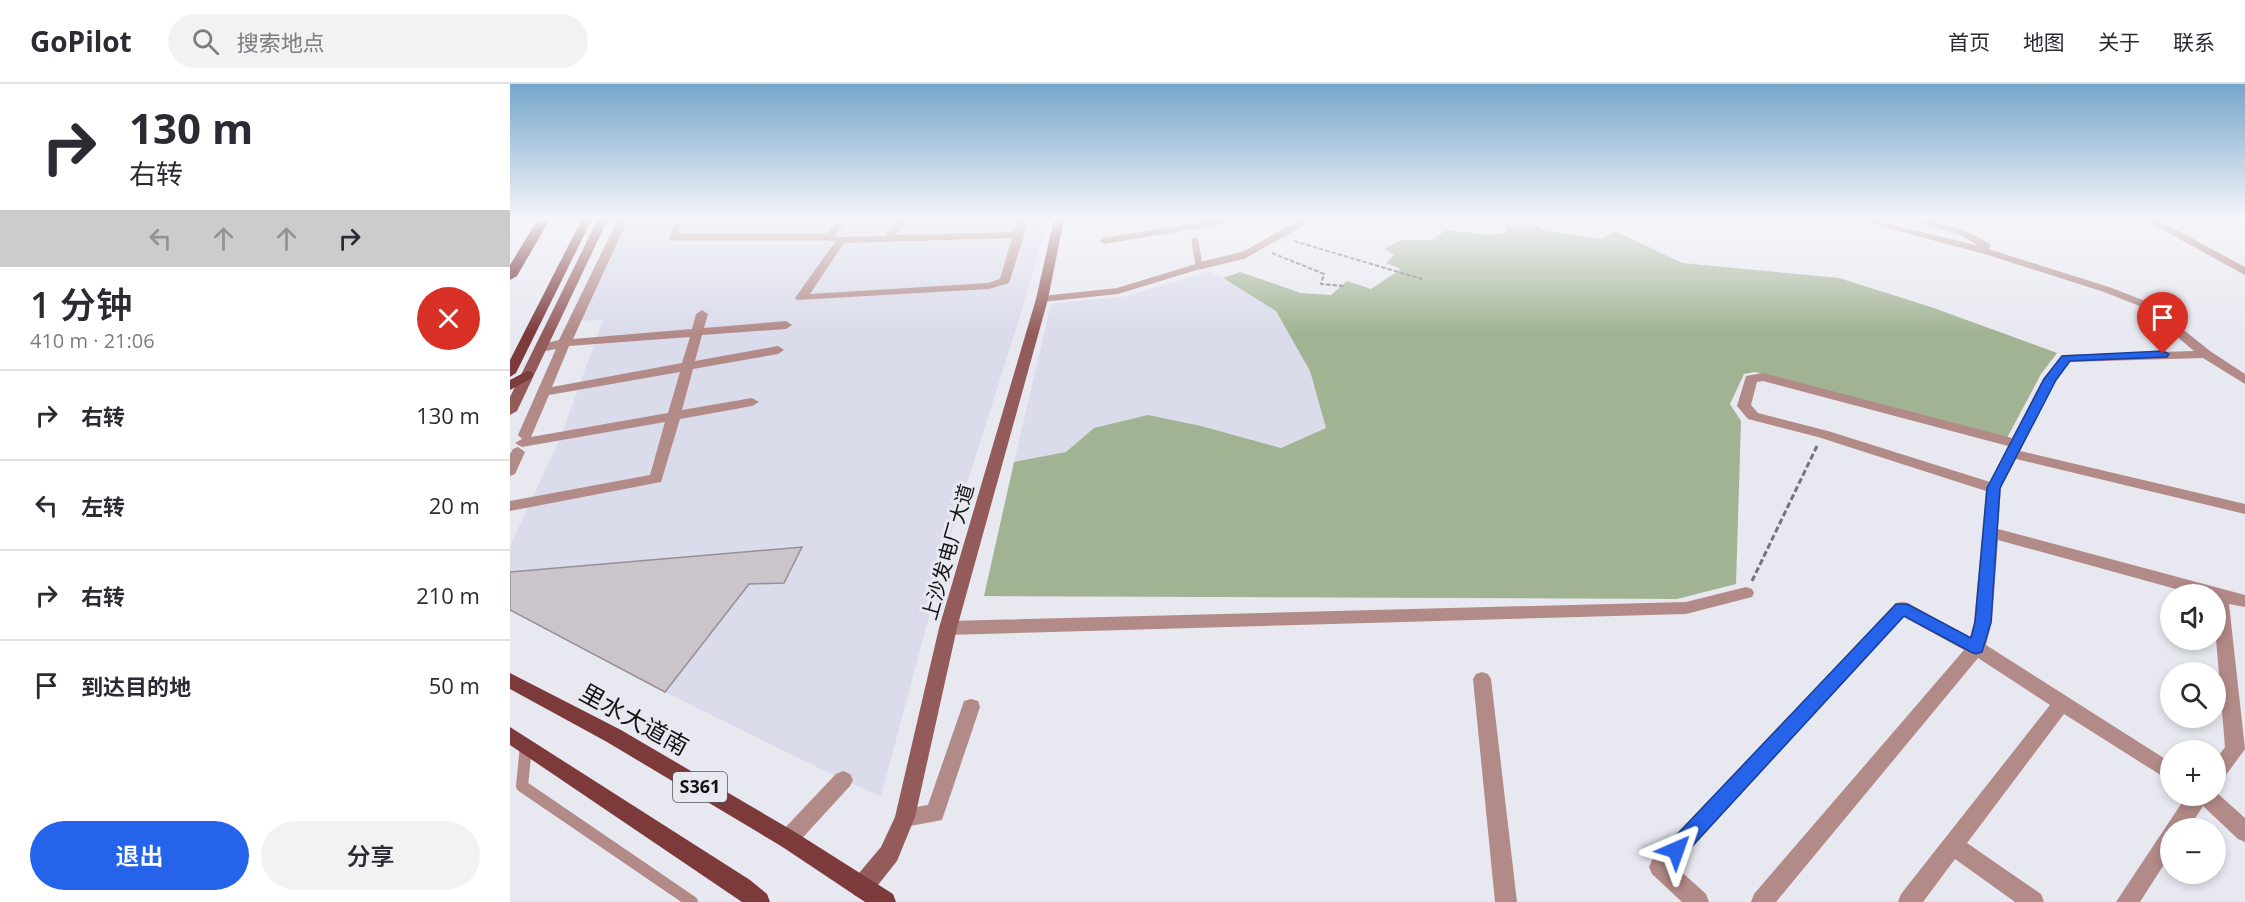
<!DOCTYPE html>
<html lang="zh">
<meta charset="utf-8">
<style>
:root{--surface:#fff;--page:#f2f2f3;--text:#2b2b33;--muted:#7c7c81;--line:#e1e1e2;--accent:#2563eb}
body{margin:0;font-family:"Open Sans","Noto Sans SC",sans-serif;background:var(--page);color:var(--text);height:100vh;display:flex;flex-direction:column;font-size:22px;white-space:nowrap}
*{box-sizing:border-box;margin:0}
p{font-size:20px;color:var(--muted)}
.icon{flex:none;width:33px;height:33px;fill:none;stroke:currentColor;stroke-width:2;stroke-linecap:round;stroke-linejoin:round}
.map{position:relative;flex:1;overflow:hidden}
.sheet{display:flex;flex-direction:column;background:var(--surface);width:510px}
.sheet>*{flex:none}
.guide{background:#fff;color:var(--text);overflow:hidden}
.tools{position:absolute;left:1650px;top:500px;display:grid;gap:12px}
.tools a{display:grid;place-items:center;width:66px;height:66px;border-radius:50%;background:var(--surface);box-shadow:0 3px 9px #0003;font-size:30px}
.pin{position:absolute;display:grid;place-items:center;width:51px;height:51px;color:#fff;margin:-62px -26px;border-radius:50% 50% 50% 0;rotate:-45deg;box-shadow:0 0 6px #0007}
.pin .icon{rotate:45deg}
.me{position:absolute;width:66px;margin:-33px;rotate:43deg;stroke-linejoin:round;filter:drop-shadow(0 0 4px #0008)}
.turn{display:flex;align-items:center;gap:21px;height:126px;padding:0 30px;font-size:27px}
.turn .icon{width:78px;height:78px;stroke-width:2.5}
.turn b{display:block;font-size:42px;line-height:51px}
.lanes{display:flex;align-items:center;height:57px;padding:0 30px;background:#0003;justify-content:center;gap:30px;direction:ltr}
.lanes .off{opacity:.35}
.round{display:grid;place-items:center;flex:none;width:63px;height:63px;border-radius:32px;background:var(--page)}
.headline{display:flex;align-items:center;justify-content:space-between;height:102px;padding:0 30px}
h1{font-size:36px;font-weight:600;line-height:45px}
.primary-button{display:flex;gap:12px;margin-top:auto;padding:12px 30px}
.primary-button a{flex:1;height:69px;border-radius:36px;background:var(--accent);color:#fff;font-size:24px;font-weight:600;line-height:69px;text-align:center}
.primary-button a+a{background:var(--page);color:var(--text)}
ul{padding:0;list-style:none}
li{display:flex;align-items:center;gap:18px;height:90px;padding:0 30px;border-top:2px solid var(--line)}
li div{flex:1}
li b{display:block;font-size:22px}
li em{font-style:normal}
header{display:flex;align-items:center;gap:36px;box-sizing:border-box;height:84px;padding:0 30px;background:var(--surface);border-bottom:2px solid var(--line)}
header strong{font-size:28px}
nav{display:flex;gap:33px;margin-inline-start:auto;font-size:21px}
.search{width:420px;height:54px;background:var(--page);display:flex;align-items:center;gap:15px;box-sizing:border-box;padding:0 21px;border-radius:33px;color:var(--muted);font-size:22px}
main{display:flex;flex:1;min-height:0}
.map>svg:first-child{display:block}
.built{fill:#dadbeb}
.forest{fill:#a2b393}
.building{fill:#cbc4cb;stroke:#969096;stroke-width:1.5}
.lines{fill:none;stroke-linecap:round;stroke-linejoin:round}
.path-far1{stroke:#737379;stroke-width:2;stroke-dasharray:4.5 2;stroke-linecap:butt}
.path{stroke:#737379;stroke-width:3;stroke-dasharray:6 3;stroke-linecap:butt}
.lane-far1{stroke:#b28a88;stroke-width:7}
.lane{stroke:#b28a88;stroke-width:12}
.street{fill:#b28a88;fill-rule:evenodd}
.secondary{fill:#945b5b;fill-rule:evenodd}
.primary{fill:#7c3a3b;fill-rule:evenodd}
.highway{fill:#671a20;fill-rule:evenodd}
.route{fill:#2563eb;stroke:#184099;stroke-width:1.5}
.labels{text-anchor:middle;stroke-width:6;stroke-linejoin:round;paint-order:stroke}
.shield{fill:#e8e8f1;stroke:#545458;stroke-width:1.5}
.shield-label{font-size:18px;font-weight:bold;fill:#141417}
.street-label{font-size:20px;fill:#141417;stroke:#e8e8f1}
.near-street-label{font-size:24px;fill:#141417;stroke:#e8e8f1}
</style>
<header>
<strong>GoPilot</strong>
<div class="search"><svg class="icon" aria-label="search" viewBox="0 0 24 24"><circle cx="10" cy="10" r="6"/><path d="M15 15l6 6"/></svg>搜索地点</div>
<nav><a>首页</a><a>地图</a><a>关于</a><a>联系</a></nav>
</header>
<main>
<section class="sheet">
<div class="guide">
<div class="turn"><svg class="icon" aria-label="right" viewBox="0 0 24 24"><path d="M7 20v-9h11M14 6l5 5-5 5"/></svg><div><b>130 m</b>右转</div></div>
<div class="lanes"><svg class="icon off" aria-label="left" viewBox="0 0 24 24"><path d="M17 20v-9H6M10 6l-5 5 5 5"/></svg><svg class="icon off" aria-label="ahead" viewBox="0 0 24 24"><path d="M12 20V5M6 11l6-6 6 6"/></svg><svg class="icon off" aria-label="ahead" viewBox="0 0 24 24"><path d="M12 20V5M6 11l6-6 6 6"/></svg><svg class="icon" aria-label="right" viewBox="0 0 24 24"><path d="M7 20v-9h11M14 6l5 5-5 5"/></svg></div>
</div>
<div class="headline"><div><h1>1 分钟</h1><p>410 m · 21:06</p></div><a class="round" style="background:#d93025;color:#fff"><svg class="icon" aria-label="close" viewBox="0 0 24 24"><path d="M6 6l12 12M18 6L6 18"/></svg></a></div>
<ul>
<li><svg class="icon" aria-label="right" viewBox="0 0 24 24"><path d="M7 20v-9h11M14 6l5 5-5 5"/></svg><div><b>右转</b></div><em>130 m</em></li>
<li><svg class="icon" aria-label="left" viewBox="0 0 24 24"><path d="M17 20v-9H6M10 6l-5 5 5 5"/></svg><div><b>左转</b></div><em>20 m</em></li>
<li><svg class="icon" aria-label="right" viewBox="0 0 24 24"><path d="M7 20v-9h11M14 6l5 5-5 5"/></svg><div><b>右转</b></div><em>210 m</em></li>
<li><svg class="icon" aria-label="arrive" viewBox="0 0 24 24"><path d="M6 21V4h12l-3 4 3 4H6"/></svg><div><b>到达目的地</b></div><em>50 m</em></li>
</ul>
<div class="primary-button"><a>退出</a><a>分享</a></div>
</section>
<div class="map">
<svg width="1735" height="818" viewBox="0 0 1735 818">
<rect width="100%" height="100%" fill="#e8e8f1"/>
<g class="built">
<polygon points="116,135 538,135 517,210 441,450 371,712 333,696 155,608 239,500 274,499 292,463 0,488 0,462 51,352 93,236 64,237"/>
<polygon points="699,187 766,226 800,287 816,344 771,364 691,342 584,344 556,368 504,378 541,220 617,212"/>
</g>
<polygon class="forest" points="995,142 1029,142 1035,147 1091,155 1105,147 1172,179 1329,194 1421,223 1547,269 1531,290 1497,354 1245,288 1234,290 1220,320 1231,337 1226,500 1167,515 474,512 504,378 556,368 584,344 638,331 691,342 771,364 816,344 800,287 766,227 713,194 730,188 791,209 821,211 837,197 861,205 891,185 876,179 884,171 874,165 891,156 922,156 936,146 980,151 996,149"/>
<polygon class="building" points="292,463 274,499 239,500 155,608 0,526 0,488"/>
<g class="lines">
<g class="path-far1">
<polyline points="784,157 912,195"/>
<polyline points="762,169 814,190 811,200 834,202"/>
</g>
<polyline class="path" points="1242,497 1307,362"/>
<g class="lane-far1">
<polyline points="170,135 163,153 319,153 333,135"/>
<polyline points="685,157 689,182 734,171 798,135"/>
</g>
<polyline class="lane" points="16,662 12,702 182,818"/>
<g class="street">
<path d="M108,135H118L63,255L182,245L186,230L192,226L198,230L194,244L276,237L282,241L276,245L192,251L185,277L268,262L274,266L268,270L183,285L172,326L242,314L249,318L242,322L170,335L151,398L0,427V417L140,391L155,338L12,363L5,359L12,355L8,351L46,265L31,268L25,264L27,261L49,256ZM180,253L172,279L42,303L59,262ZM170,288L158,329L21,353L39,311Z"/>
<path d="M387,135H397L386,151L504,148L509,135H519L499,199L479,205L287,216L285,214L325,158L315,155V151L331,153L375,152ZM502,154L490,195L478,199L300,210L334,159Z"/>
<polygon points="707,135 730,135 725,138 594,160 589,157 594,154"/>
<path d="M1342,135H1359L1469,162L1450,151L1400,135C1429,135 1455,145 1480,160L1481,162L1478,165L1602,204L1640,219L1700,267L1735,290V300L1693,274L1560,278L1546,296L1510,367L1735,420V430L1506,375L1491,404L1488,445L1735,511V523L1719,520L1735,665L1713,695L1706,698V675L1715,663L1706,555V510H1684L1488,456L1482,538L1476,561L1660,678V697L1554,630L1457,759L1531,810L1534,818H1505L1445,775L1413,818H1388L1391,810L1540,621L1468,574L1266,818H1241L1244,810L1454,566L1394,533L1165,782L1196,810L1199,818H1172L1142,790L1139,783L1142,776L1386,519L1392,518L1398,519L1460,553L1464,538L1476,407L1308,353L1238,335L1227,322L1236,292L1253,289L1502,354L1533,295L1552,271L1684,267L1632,223L1594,208L1475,170ZM1253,297L1498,362L1480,398L1318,347L1248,329L1241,321L1247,298Z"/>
<polygon points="1633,135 1646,135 1735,183 1735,191"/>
<polygon points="689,179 693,180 693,184 608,210 532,218 526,215 532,212 607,204"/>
<polygon points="8,363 15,368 5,390 0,392 0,370 3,365"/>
<polygon points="1236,503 1242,505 1244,509 1242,513 1176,530 438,551 432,549 429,544 432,539 438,537 1176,518"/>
<polygon points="972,588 978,590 981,595 1007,818 985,818 963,595 966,590"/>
<polygon points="461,615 468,617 470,623 432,736 395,743 388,740 385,733 388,726 418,721 452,623 454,617"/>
<polygon points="333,687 340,690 343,696 340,702 285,762 278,765 271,762 267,755 271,748 326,690"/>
<polygon points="1706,708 1735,734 1735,758 1728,755 1693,722 1679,744 1660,744 1660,771 1630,818 1606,818 1677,711 1706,711"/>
</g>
<g class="secondary">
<polygon points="88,135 98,135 7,327 0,331 0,313"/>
<polygon points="544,135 554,135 538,215 447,544 405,733 387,777 360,811 352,814 344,811 341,803 344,795 371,763 385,733 429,544 526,215"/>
</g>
<g class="primary">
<polygon points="72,135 82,135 6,289 0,293 0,276"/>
<polygon points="17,287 22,288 23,291 22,294 0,306 0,296"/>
<polygon points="0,589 111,646 285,748 383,810 386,818 355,818 271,762 97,658 0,605"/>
<polygon points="0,643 240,796 257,810 260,818 232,818 0,661"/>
</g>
<polygon class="highway" points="28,135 40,135 7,192 0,196 0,181"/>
</g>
<linearGradient id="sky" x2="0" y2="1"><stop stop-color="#76a6cc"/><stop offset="0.54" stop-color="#f5f5f9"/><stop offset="1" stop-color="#f5f5f9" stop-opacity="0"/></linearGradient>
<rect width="1735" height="249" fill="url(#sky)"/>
<polygon class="route" points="1653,267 1659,270 1657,273 1560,277 1546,296 1490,404 1481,538 1472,568 1466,570 1461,568 1394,532 1173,772 1166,775 1159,772 1157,766 1159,759 1386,520 1397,520 1461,554 1465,538 1477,404 1534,295 1552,272"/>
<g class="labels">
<rect class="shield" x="163" y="688" width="54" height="30" rx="4.5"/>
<g class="shield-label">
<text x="190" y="709">S361</text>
</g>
<g class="street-label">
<text transform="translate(438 468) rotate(-74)" y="7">上沙发电厂大道</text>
</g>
<g class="near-street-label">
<text transform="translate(124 636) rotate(29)" y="8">里水大道南</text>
</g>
</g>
</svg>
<div class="tools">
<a><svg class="icon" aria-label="sound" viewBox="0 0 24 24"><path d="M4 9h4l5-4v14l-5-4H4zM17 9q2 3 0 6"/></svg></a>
<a><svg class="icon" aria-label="search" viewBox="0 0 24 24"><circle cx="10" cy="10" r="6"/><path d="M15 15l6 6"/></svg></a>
<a>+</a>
<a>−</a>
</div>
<div class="pin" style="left:1653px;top:270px;background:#d93025"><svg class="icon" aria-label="arrive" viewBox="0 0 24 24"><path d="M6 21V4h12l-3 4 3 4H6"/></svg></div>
<svg class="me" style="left:1166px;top:766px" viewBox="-20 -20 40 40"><path d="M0-17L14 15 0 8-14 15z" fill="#2563eb" stroke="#fff" stroke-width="4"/></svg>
</div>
</main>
